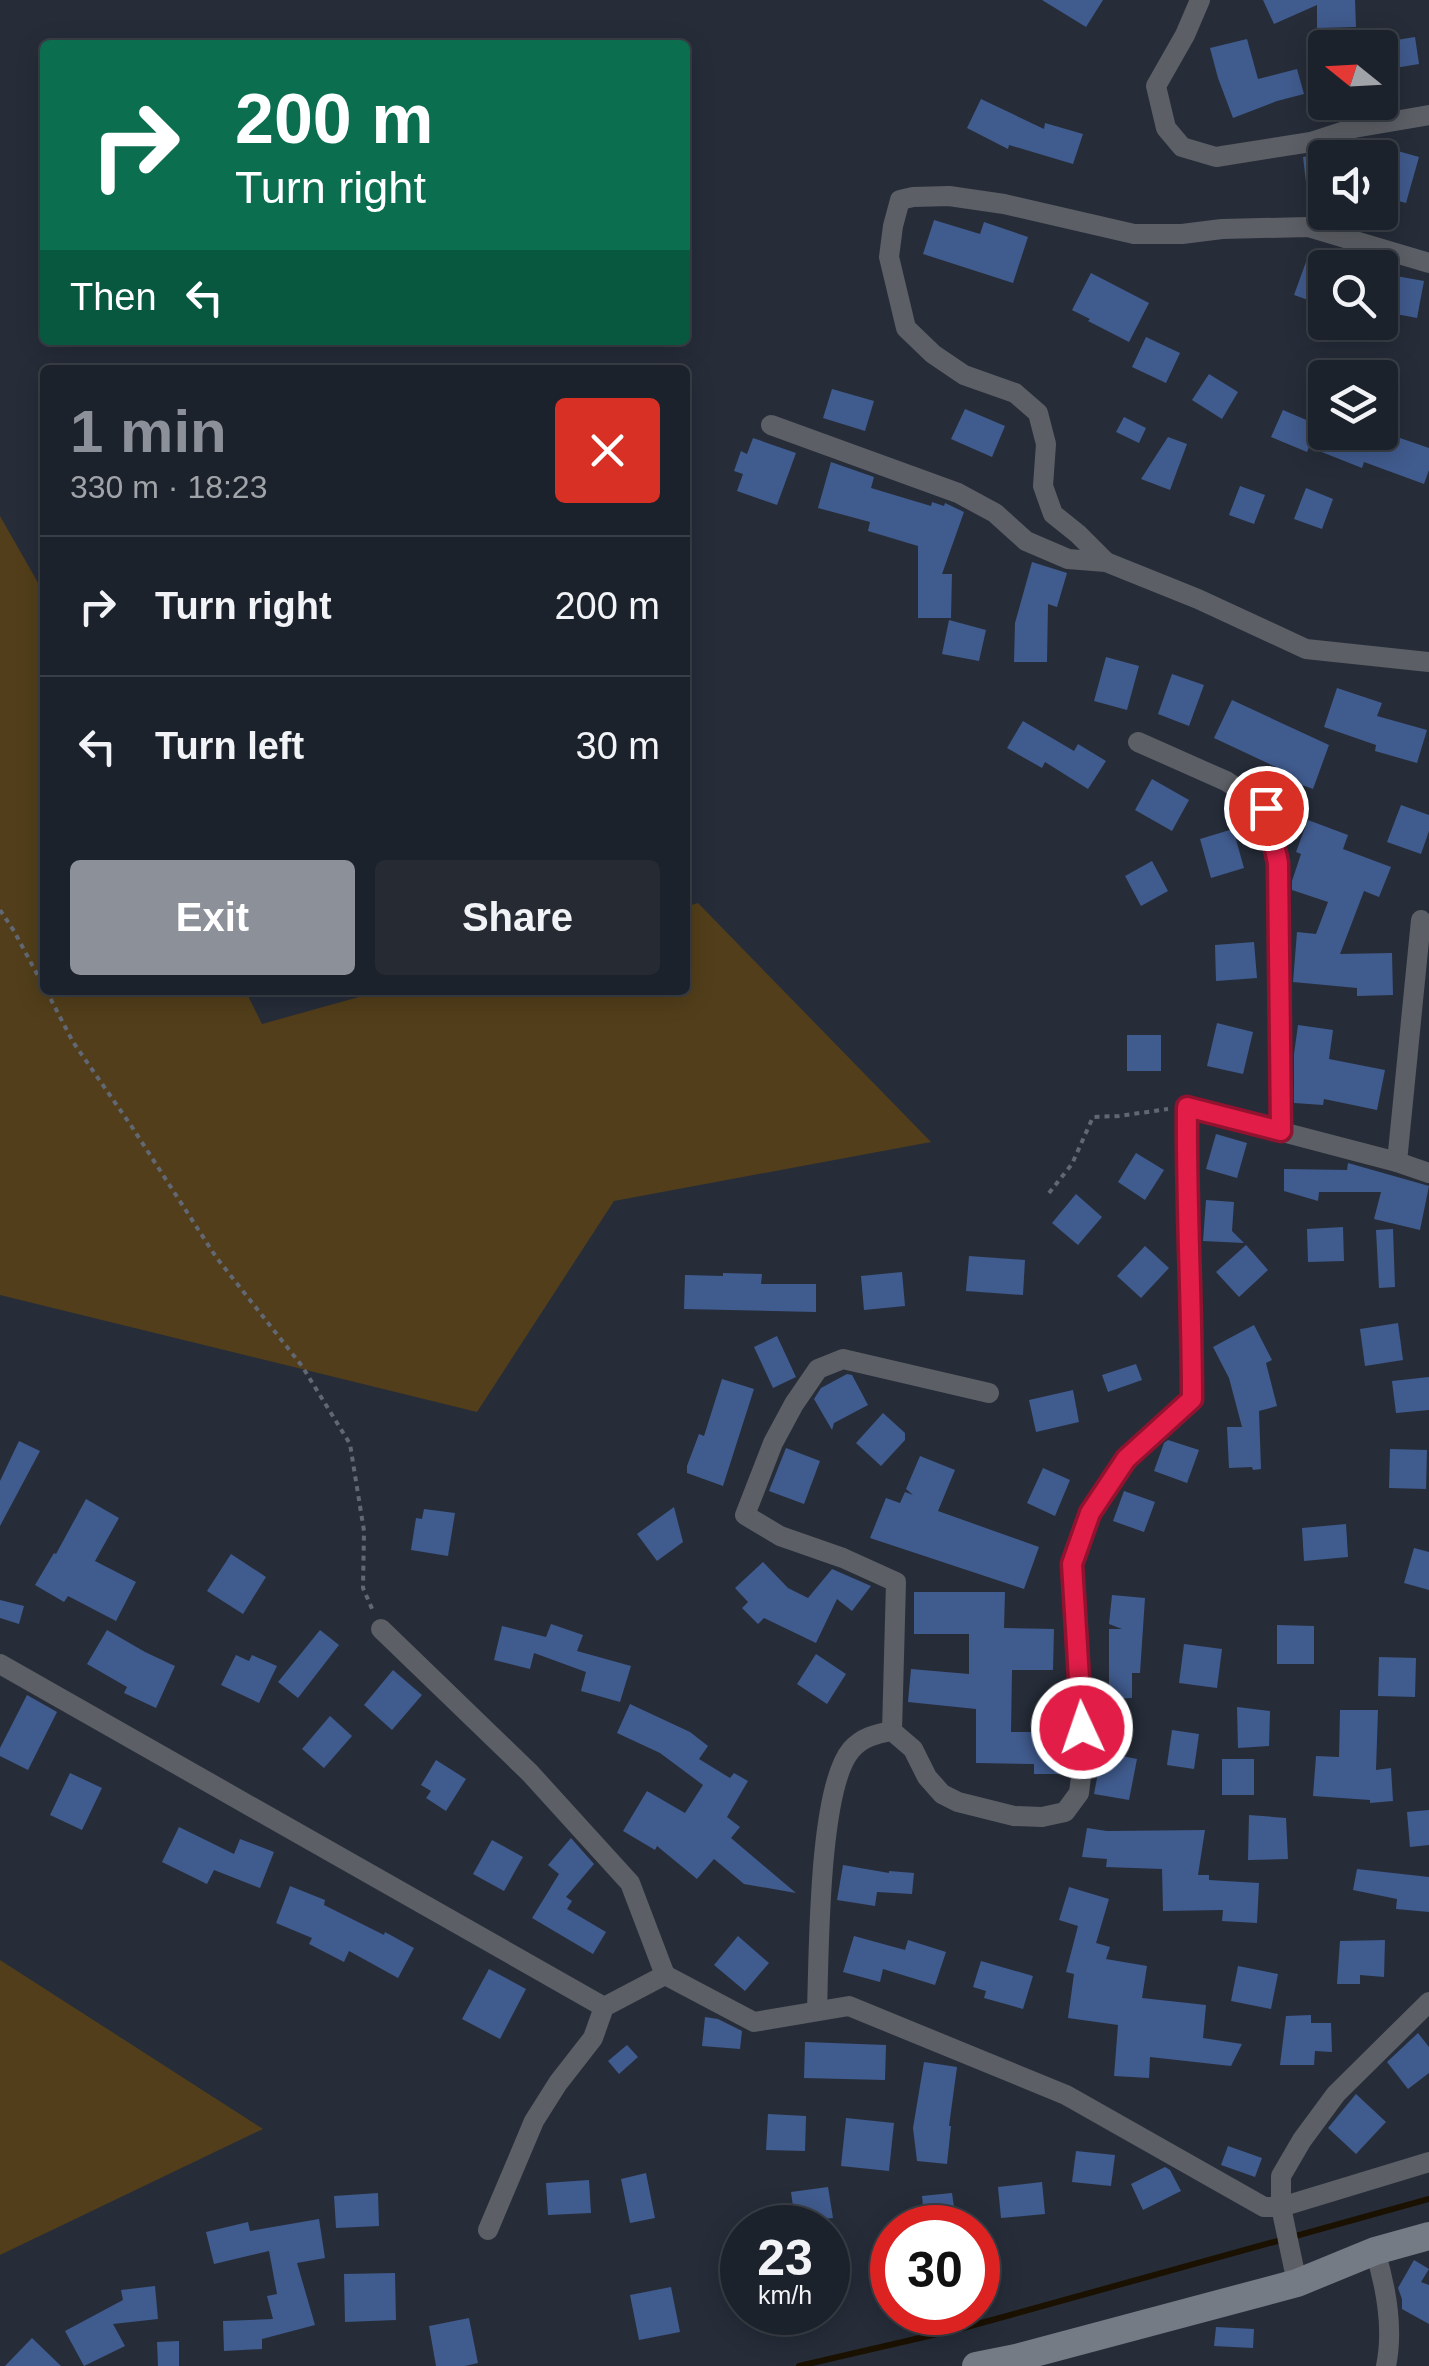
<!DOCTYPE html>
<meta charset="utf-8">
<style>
:root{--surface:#1c222b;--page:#252a33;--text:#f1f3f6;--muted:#a0a4a9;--line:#3a3f47;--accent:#8c9099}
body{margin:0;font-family:Arial,sans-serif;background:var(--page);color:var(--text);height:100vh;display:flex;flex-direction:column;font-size:38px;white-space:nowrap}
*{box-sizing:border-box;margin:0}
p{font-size:32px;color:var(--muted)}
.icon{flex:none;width:55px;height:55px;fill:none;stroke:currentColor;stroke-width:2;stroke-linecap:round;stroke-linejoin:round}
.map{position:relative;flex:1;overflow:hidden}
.details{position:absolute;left:40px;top:365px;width:650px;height:630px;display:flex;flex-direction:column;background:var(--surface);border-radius:10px;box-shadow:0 5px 25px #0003,0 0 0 2px var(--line)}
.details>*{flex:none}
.guide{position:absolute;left:40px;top:40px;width:650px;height:305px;border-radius:10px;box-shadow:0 5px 25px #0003,0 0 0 2px var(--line);background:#0b6e4f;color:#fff;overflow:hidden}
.needle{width:65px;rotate:288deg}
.tools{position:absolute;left:1308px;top:30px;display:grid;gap:20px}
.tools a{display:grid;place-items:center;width:90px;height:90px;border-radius:10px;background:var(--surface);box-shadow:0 5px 25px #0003,0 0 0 2px var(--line);font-size:50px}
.speed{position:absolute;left:720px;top:2205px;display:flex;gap:20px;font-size:50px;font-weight:700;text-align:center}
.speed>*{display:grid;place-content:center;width:130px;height:130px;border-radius:50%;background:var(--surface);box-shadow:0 5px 25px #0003,0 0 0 2px var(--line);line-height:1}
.speed small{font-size:25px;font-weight:400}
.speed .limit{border:15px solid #d22;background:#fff;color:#111}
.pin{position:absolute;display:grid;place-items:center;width:85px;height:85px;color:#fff;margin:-42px;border:5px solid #fff;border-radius:50%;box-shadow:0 2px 10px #0007}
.me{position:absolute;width:110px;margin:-55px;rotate:357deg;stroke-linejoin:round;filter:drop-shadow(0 0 8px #0008)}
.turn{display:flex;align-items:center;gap:35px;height:210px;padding:0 30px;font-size:45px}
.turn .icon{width:130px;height:130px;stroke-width:2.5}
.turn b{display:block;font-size:70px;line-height:85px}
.then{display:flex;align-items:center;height:95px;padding:0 30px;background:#0003;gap:20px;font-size:38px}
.round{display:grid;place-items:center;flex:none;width:105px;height:105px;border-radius:10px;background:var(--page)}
.head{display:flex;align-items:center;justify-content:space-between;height:170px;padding:0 30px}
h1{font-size:60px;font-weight:800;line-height:75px;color:var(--accent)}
.cta{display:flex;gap:20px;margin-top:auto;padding:20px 30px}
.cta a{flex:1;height:115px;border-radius:10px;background:var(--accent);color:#fff;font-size:40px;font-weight:800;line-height:115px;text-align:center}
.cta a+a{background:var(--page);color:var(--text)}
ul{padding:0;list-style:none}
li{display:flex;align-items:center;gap:30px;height:140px;padding:0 30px;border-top:2px solid var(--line)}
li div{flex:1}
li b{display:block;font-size:38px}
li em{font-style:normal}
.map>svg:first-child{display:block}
.green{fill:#523e1a}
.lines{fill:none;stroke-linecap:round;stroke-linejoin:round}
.stream{stroke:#1b1101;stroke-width:6}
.building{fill:#405b8e}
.path{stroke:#626873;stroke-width:4;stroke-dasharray:5 5;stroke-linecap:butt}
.street{stroke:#5c5f65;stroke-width:20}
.secondary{stroke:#757b85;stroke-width:28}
.route-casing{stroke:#92132f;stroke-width:25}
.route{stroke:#e11d48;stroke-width:18}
</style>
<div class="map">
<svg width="1429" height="2366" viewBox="0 0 1429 2366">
<rect width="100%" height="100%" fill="#262d39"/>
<g class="green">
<polygon points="0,516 45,595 45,990 245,990 262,1024 384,990 685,990 685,907 698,903 931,1142 614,1201 477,1412 0,1295"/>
<polygon points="0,1960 263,2129 0,2255"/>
</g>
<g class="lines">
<polyline class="stream" points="799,2366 963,2328 1429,2199"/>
</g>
<g class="building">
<polygon points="1042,0 1103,0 1086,27"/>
<polygon points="1263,0 1355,0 1356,27 1317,28 1317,5 1274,24"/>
<polygon points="1415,37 1419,64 1389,69 1384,42"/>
<polygon points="1247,39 1258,79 1297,69 1304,94 1277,101 1233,118 1218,78 1210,48"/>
<polygon points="981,99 1044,129 1045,123 1083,134 1073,164 1009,145 1008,149 967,128"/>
<polygon points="1380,146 1419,157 1406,203 1380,196"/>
<polygon points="1325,153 1325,197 1308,199 1303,157"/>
<polygon points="934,220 980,234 984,222 1028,237 1013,283 923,254"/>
<polygon points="1306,262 1325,269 1325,306 1294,295"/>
<polygon points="1091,273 1149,303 1129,342 1088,321 1090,319 1072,310"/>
<polygon points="1385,274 1424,281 1417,318 1380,311"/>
<polygon points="1146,337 1180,353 1166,383 1132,367"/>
<polygon points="1209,374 1238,392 1222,419 1192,400"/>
<polygon points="832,389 874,401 865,431 823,418"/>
<polygon points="965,409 1005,426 992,457 951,439"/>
<polygon points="1283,410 1325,428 1325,432 1370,432 1398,444 1400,438 1429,448 1429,470 1424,484 1364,462 1362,468 1309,447 1307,452 1271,437"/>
<polygon points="1124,417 1146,428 1139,443 1116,432"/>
<polygon points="1168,437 1187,444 1170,490 1141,479"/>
<polygon points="753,438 796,453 777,505 737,491 743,474 734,471 741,451 747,454"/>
<polygon points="831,462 874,477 871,488 931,506 932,502 944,506 945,503 964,512 942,574 952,574 951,618 918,618 918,546 868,531 870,522 818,508"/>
<polygon points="1240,486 1265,495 1254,524 1229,515"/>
<polygon points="1306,488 1333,499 1322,529 1294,519"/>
<polygon points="1032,562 1067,573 1057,607 1048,604 1047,662 1014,662 1015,623"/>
<polygon points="949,620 986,630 979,661 942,654"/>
<polygon points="1106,657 1139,666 1127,710 1094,701"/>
<polygon points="1172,674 1204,685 1189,726 1158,714"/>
<polygon points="1337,688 1382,703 1377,716 1427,730 1417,763 1375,751 1376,745 1324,727"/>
<polygon points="1232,700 1329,745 1313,789 1291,781 1293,775 1214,738"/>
<polygon points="1023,721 1074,751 1078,744 1106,761 1088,789 1045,762 1042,768 1007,748"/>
<polygon points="1152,779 1189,800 1172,831 1135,810"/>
<polygon points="1401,805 1429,815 1429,831 1421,854 1387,842"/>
<polygon points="1308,820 1348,835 1343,849 1391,867 1379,897 1364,891 1340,954 1392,953 1393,995 1357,996 1357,988 1293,982 1297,932 1316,934 1328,902 1292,890 1292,881 1301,854 1296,852"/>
<polygon points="1233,829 1244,868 1211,878 1200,839"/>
<polygon points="1152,861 1168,891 1141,906 1125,876"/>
<polygon points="1254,942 1257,978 1216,981 1215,945"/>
<polygon points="1217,1023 1253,1032 1243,1074 1207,1066"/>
<polygon points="1298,1025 1333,1030 1329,1059 1385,1070 1377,1110 1324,1099 1323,1105 1294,1103 1294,1054"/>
<rect x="1127" y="1035" width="34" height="36"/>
<polygon points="1216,1134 1247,1143 1237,1178 1206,1169"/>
<polygon points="1136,1153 1164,1170 1145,1200 1118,1182"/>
<polygon points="1348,1163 1429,1186 1420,1230 1374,1219 1381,1192 1319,1192 1318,1201 1284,1191 1284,1169 1347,1170"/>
<polygon points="1076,1194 1102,1217 1078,1245 1052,1223"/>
<polygon points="1206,1200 1234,1202 1232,1231 1244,1243 1203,1241"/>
<polygon points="1343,1227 1344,1261 1308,1262 1307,1229"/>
<polygon points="1393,1229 1395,1287 1379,1288 1376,1230"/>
<polygon points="1246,1245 1268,1270 1239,1297 1216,1272"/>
<polygon points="1145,1246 1169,1268 1141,1298 1117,1276"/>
<polygon points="969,1256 1025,1260 1023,1295 966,1291"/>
<polygon points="902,1272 905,1306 864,1310 861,1276"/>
<polygon points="723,1273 762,1274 761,1284 816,1284 816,1312 684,1309 685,1275 723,1276"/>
<polygon points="1398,1323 1403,1360 1365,1366 1360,1329"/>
<polygon points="1254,1325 1272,1360 1266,1363 1277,1406 1259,1411 1261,1469 1253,1470 1252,1467 1229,1468 1227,1427 1242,1427 1229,1378 1213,1347"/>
<polygon points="777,1336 796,1377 773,1388 754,1347"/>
<polygon points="1136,1364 1142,1380 1108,1392 1102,1375"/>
<polygon points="847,1374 852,1375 868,1405 834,1423 832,1430 814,1399 821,1388"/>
<polygon points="1429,1377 1429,1410 1396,1413 1392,1381"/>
<polygon points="722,1379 754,1389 723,1486 687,1473 687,1466 699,1434 704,1436"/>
<polygon points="1073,1390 1079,1422 1036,1432 1029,1400"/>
<polygon points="883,1413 905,1433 905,1440 881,1466 856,1443"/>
<polygon points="1168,1440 1199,1450 1187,1483 1154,1471 1164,1443"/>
<polygon points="19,1441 40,1451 0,1526 0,1481"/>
<polygon points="786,1448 820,1461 804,1504 769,1491"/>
<polygon points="1390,1449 1427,1450 1426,1489 1389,1488"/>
<polygon points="920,1456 955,1470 938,1511 1039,1547 1024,1589 870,1538 886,1498 900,1503 905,1492 913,1495 906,1489"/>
<polygon points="1043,1468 1070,1480 1055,1516 1027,1503"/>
<polygon points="1124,1491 1155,1502 1144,1532 1113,1521"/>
<polygon points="86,1499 119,1518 95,1561 136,1582 116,1621 68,1596 64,1602 35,1585 54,1553 56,1554"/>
<polygon points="674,1507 683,1542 657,1561 637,1534"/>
<polygon points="424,1509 455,1513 448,1556 411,1550 416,1518 422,1519"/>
<polygon points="1346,1524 1348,1557 1304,1561 1302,1528"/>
<polygon points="1414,1548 1429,1552 1429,1590 1404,1583"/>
<polygon points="231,1554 266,1577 243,1614 207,1591"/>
<polygon points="763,1562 788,1588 808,1598 832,1569 871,1586 852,1611 837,1599 816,1643 764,1618 758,1624 742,1608 748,1602 735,1588"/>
<polygon points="914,1592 1005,1592 1004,1628 1054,1629 1053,1670 1012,1670 1011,1732 1068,1732 1068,1774 1034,1774 1034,1764 976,1763 976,1709 908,1702 911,1669 969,1674 969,1634 914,1634"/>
<polygon points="1112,1595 1145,1598 1140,1673 1132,1673 1132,1698 1109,1699 1109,1629 1122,1629 1109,1624"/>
<polygon points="0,1600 24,1606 19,1624 0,1618"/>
<polygon points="551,1624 583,1635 577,1651 631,1666 620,1702 581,1691 586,1672 534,1653 530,1669 494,1660 502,1626 546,1637"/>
<polygon points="1277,1625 1314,1626 1314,1664 1277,1664"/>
<polygon points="107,1630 145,1652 175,1666 156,1708 124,1693 127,1687 87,1664"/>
<polygon points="320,1630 339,1645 298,1698 278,1682"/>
<polygon points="1184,1644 1222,1649 1217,1688 1179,1683"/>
<polygon points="816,1654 846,1674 827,1704 797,1684"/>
<polygon points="236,1655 249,1661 252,1655 277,1666 259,1703 221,1685"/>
<polygon points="1379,1657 1416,1658 1415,1697 1378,1696"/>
<polygon points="393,1670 422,1695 392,1730 364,1705"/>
<polygon points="27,1695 57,1712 28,1770 0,1756 0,1748"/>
<polygon points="630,1704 690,1732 708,1746 699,1759 730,1778 734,1773 748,1781 727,1817 740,1827 731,1838 796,1893 744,1884 714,1859 697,1879 657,1846 655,1850 623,1831 647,1791 685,1813 703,1785 660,1753 617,1733"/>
<polygon points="1237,1707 1270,1711 1269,1746 1238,1748"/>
<polygon points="1340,1710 1378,1710 1376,1770 1391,1768 1393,1801 1370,1803 1370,1800 1313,1796 1316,1756 1339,1757"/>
<polygon points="330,1716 352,1736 324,1768 302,1749"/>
<polygon points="1172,1730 1199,1734 1194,1769 1167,1765"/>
<polygon points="1102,1752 1137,1759 1129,1800 1094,1794"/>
<rect x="1222" y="1759" width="32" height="36"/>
<polygon points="436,1760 466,1779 446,1811 426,1798 431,1791 421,1785"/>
<polygon points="70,1773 102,1788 82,1830 50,1815"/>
<polygon points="1429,1810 1429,1845 1410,1847 1407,1812"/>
<polygon points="1249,1815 1286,1818 1288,1859 1248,1860"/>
<polygon points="179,1827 234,1854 240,1839 274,1852 260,1888 214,1870 207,1884 162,1862"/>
<polygon points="1087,1828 1107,1831 1205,1830 1198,1875 1209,1875 1209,1880 1259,1883 1257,1923 1222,1921 1223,1910 1163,1911 1162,1869 1106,1867 1107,1859 1082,1857"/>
<polygon points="571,1838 594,1864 566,1897 572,1901 567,1909 606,1932 593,1954 532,1918 559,1874 548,1865"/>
<polygon points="492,1840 523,1857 504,1891 473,1874"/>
<polygon points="843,1865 889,1873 889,1871 914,1873 912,1894 877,1892 875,1906 837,1900"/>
<polygon points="1357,1869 1429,1877 1429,1912 1396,1909 1397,1899 1353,1890"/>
<polygon points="290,1886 325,1900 324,1905 384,1935 385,1932 414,1948 398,1978 349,1951 344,1962 309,1944 312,1938 276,1923"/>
<polygon points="1069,1887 1109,1899 1096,1943 1110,1947 1106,1959 1147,1966 1142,1998 1206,2005 1203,2038 1242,2044 1231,2066 1150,2057 1149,2078 1114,2076 1118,2025 1068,2018 1074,1974 1066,1972 1078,1926 1059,1920"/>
<polygon points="738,1936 769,1963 745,1991 714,1965"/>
<polygon points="854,1936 905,1950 908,1940 946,1952 935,1985 883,1969 880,1982 843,1972"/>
<polygon points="1385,1940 1384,1977 1360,1975 1360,1984 1337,1984 1340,1941"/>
<polygon points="981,1961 1033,1976 1023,2009 984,1998 986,1991 973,1987"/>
<polygon points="1238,1966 1278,1974 1271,2009 1231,2001"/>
<polygon points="489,1969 526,1989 500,2039 462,2019"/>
<polygon points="1311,2015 1311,2023 1331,2023 1332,2052 1315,2051 1314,2065 1280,2065 1286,2016"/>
<polygon points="705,2017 718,2019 742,2031 740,2049 702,2046"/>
<polygon points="1418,2033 1429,2047 1429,2073 1408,2089 1387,2062"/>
<polygon points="805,2042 886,2045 885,2080 804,2078"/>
<polygon points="627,2045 638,2057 619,2074 608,2061"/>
<polygon points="924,2062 957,2067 949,2126 951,2126 947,2164 917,2161 913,2128"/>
<polygon points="1356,2094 1386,2122 1356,2154 1328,2128"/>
<polygon points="768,2114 806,2116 805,2151 766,2150"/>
<polygon points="846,2118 894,2123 889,2171 841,2166"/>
<polygon points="1228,2146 1262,2158 1255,2177 1221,2165"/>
<polygon points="1076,2151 1115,2155 1111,2186 1072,2182"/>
<polygon points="1165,2167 1170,2170 1181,2191 1143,2210 1131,2184"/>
<polygon points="646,2173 655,2218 630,2223 621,2179"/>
<polygon points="589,2180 591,2213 548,2215 546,2183"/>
<polygon points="1042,2182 1045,2214 1001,2218 998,2187"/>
<polygon points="828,2187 833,2218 823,2219 824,2228 796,2228 791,2192"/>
<polygon points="378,2193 379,2226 336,2228 334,2196"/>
<polygon points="952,2193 957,2228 925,2228 922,2196"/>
<polygon points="319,2219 325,2258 297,2263 315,2325 262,2339 262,2349 224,2351 223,2321 273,2319 267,2296 277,2294 269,2251 214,2264 206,2232 248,2222 250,2231"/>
<polygon points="1414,2260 1429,2269 1421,2282 1429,2285 1429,2324 1402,2309 1402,2299 1398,2288"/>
<polygon points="395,2273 396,2320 345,2322 344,2274"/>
<polygon points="155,2286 158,2319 113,2324 125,2346 84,2366 65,2331 123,2300 121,2290"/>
<polygon points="671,2287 680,2332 639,2340 630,2295"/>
<polygon points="469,2318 478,2363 465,2366 436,2366 429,2326"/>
<polygon points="1216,2327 1254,2329 1253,2348 1214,2346"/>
<polygon points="32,2338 61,2366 5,2366"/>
<polygon points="179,2341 179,2366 158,2366 157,2342"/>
</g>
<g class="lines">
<g class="path">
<polyline points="0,910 14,931 45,989"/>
<polyline points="46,990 73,1042 132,1127 216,1257 302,1366 350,1444 364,1531 363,1588 373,1611"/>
<polyline points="1049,1193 1072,1164 1093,1117 1119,1116 1168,1109"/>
</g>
<g class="street">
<polyline points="1200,0 1185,35 1156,86 1166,128 1182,147 1216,157 1311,142 1354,128 1429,115"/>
<polyline points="771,425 958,493 995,513 1026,541 1068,559 1106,562 1198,599 1306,649 1429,662"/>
<polyline points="1106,562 1078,534 1053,514 1043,486 1046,444 1038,413 1015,393 964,375 933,354 906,328 889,257 893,226 900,200 913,197 949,196 1004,204 1134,234 1182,234 1222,229 1308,227 1429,263"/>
<polyline points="1138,742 1226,781 1266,807 1278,863 1281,1131"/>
<polyline points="1397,1162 1421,920"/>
<polyline points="381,1629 530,1773 630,1883 665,1975"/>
<polyline points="0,1664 604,2007"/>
<polyline points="892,1731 896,1582 843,1558 780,1536 745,1515 773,1443 794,1404 818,1369 843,1359 989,1393"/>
<path d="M817,2011C819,1956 818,1789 851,1750C862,1737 876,1734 892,1731L913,1749L927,1777L942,1794L958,1802L1014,1816L1042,1817L1065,1812L1079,1793L1083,1761L1072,1564L1090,1513L1126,1459L1192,1399C1192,1302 1186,1205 1187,1107L1397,1162L1429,1173"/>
<polyline points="488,2230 534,2121 558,2083 593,2038 604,2007 665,1975 754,2022 849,2006 1066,2095 1264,2207 1281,2207 1429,2162"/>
<path d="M1375,2251C1386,2287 1394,2328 1386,2366"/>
<polyline points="1297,2283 1281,2207 1281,2176 1302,2140 1336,2094 1429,2002"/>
</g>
<polyline class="secondary" points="976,2366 1016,2358 1297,2283 1375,2251 1429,2236"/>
</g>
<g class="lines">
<g class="route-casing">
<path id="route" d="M1082,1728L1072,1564L1090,1513L1126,1459L1192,1399C1192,1302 1186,1205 1187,1107L1281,1131L1278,863L1266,808"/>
</g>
<use href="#route" class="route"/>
</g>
</svg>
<div class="tools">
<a><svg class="needle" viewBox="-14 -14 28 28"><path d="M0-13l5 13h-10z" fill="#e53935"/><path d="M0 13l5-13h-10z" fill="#a0a4a9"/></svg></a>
<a><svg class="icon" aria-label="sound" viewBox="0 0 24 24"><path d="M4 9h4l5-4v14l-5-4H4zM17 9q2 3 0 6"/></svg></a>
<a><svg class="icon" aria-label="search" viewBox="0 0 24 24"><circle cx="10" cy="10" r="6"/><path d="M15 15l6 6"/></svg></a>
<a><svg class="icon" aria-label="layers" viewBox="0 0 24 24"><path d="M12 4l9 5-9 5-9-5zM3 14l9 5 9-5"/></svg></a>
</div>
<div class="speed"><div>23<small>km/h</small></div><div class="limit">30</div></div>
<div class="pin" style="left:1266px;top:808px;background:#d93025"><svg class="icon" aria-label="arrive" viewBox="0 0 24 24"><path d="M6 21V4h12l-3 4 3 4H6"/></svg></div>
<svg class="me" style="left:1082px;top:1728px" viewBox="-20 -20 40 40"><circle r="17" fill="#e11d48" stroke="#fff" stroke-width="3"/><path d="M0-11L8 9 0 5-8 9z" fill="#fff"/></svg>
<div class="guide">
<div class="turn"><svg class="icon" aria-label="right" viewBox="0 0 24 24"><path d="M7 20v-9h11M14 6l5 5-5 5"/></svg><div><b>200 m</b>Turn right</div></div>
<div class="then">Then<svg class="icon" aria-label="left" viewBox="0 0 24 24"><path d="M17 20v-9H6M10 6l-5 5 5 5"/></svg></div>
</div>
<section class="details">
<div class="head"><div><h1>1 min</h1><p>330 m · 18:23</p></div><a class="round" style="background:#d93025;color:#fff"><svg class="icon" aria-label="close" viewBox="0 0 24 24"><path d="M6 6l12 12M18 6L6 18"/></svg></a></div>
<ul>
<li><svg class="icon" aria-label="right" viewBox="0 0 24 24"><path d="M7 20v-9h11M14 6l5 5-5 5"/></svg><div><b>Turn right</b></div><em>200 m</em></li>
<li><svg class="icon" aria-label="left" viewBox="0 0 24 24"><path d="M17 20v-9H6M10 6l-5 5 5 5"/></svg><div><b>Turn left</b></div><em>30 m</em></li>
</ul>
<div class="cta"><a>Exit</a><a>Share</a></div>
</section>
</div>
